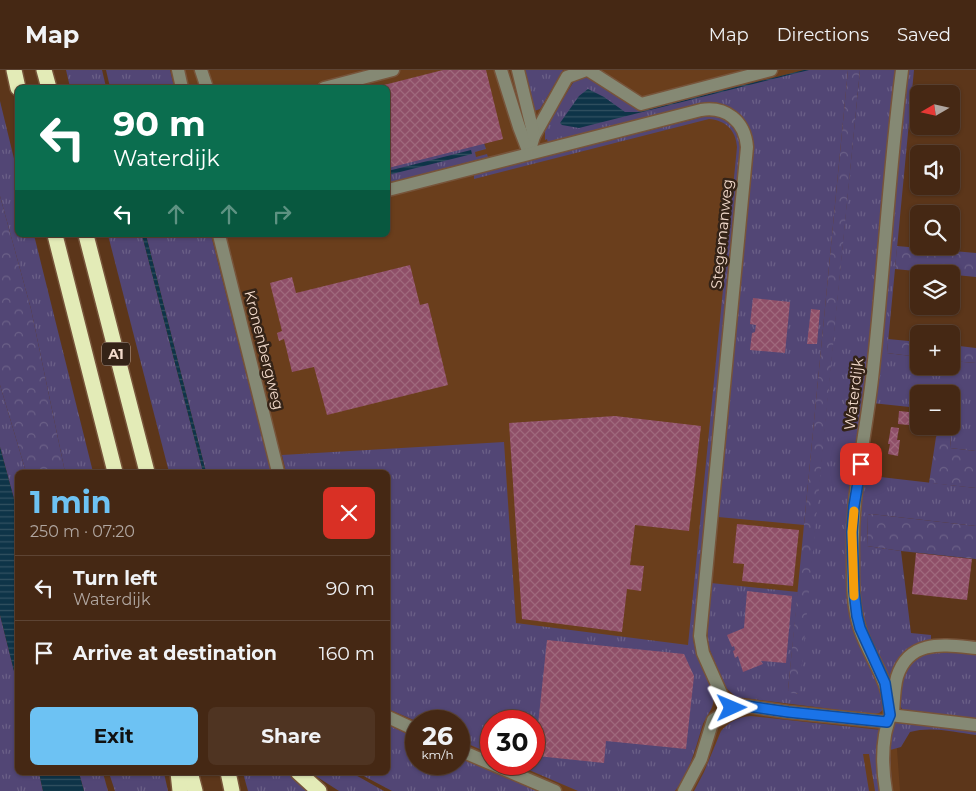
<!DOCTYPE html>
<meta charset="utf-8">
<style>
:root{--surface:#452814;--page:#4f3422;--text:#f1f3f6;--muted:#b0a6a0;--line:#5d4434;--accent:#6dc2f3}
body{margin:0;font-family:Montserrat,sans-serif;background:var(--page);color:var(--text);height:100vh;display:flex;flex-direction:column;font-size:19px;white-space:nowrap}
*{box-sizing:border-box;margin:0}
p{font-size:16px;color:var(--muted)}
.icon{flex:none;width:28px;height:28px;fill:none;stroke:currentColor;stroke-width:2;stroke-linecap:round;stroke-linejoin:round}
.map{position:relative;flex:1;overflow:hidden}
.details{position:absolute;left:15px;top:400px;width:375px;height:305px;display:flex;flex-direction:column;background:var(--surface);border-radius:8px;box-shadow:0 1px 4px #0004,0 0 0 1px var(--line)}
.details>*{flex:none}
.guide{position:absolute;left:15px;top:15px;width:375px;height:152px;border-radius:8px;box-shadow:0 1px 4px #0004,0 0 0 1px var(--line);background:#0b6e4f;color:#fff;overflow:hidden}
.needle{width:32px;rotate:261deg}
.controls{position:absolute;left:910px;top:15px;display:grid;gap:10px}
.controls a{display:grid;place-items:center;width:50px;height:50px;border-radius:8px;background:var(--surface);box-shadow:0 1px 4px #0004,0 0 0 1px var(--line);font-size:25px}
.speed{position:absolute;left:405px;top:640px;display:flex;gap:10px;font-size:25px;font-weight:700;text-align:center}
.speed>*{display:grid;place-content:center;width:65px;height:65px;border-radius:50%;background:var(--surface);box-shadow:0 1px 4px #0004,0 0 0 1px var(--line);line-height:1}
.speed small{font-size:12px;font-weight:400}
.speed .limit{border:8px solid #d22;background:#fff;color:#111}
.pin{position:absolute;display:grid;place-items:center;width:42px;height:42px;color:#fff;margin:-21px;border-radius:10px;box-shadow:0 2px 8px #0006}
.me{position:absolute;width:55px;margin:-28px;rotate:89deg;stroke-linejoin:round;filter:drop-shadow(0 0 4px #0008)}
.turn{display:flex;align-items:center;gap:18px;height:105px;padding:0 15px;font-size:22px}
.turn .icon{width:65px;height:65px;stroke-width:2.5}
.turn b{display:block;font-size:35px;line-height:42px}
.lanes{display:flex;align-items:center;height:48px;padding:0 15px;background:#0003;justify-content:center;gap:25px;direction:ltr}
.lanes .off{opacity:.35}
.round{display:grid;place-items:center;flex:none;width:52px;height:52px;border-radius:8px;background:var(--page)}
.summary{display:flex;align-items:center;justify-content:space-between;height:85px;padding:0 15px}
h1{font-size:30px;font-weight:700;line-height:38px;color:var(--accent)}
.cta{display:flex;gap:10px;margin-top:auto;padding:10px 15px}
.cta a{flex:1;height:58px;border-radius:8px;background:var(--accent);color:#111;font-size:20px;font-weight:700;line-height:58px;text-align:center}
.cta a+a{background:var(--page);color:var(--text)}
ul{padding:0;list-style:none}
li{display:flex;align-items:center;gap:15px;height:65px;padding:0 15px;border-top:1px solid var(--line)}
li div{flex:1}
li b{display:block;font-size:19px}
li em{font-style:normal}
header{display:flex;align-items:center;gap:30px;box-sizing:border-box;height:70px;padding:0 25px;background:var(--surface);border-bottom:1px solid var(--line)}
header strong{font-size:24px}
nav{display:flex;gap:28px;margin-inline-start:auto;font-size:18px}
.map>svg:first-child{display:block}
.built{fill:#6a3e1c;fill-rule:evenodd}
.grass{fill:url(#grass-tufts)}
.forest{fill:url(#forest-crowns)}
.water{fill:url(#water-rules)}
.building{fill:url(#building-cross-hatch)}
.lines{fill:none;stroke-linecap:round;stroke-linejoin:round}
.minor-casing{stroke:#77543a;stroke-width:15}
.highway-casing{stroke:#77543a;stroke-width:18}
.minor{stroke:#858974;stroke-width:12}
.highway{stroke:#e3ebb7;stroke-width:15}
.route-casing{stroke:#114b97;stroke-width:12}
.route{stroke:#1a73e8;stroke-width:9}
.slow{stroke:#f59e0b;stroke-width:9}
.labels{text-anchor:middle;stroke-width:5;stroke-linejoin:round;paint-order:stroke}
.shield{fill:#342317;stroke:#b9a395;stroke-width:1}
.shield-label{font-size:14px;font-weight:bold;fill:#f2dacb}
.street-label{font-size:15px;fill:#f2dacb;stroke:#342317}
</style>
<header>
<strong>Map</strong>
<nav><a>Map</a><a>Directions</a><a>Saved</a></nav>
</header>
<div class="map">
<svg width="976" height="721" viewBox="0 0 976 721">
<defs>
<pattern id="grass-tufts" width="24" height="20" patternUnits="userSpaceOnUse" patternTransform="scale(1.25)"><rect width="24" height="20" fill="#524675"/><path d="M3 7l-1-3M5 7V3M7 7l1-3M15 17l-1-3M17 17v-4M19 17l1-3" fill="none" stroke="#6b6087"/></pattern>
<pattern id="forest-crowns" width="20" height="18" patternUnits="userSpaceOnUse" patternTransform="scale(1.25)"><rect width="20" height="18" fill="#524675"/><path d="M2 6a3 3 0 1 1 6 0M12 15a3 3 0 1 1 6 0" fill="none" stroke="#6b6087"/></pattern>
<pattern id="water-rules" width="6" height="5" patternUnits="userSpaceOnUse" patternTransform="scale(1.25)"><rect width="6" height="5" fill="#0e3448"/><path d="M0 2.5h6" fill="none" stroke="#325161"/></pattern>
<pattern id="building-cross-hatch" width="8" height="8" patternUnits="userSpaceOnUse" patternTransform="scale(1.25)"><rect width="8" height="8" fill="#8f4f68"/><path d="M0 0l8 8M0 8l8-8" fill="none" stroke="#9f687c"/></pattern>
</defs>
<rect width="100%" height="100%" fill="#5c361a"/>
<path class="built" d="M154,0H859L793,620L881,636L896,665L900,721H501L459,694V651H416V685L388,673V402H257L196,165H388V18L159,17ZM491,651H534V694H491Z"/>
<g class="grass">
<polygon points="66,0 102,0 106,17 70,17"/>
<polygon points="106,0 170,0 174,17 110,17"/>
<polygon points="521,0 563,0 540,39 534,41"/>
<path d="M806,0H848L804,455L718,447L754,77C752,50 735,33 708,32L548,73L547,69L545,70V58L576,8H588L639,38L645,39Z"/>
<path d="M860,0H899L851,510L880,605L885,636C882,643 878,644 871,644L736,627L725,617L707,573L711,513L798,522L788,620L798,624Z"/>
<polygon points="904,0 914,0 887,283 919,287 919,296 951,296 951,291 976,293 976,381 950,378 953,342 951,342 951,324 919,324 919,338 872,333"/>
<polygon points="0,31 17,101 18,165 34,165 93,402 65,402 31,239 0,126"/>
<path d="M715,46C730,50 739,60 741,77L693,566C694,588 709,604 713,625C716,638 705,646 702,657C695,680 690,701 675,721H578L515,694H534V651H491V684L459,670V651H416L388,639V402H286L282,385L504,372L516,553L688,575L737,77C736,60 725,50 709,49L474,109V105L703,47Z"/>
<polygon points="484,73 486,79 475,82 476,87 487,84 488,87 388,113 388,97"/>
<polygon points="108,165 142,165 203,402 169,402"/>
<polygon points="146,165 211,165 271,402 206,402"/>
<polygon points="0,315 26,402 18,402 17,440 0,377"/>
<polygon points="863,405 976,418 976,456 871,444 868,445 867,476 901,481 911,563 931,565 931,570 917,575 889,616 862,557 855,502"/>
<polygon points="0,545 17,613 18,702 39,703 43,721 0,721"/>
<path d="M932,581L976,584V651L904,641C891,628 903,601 914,590C919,585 926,583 932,581Z"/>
<path d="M751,646L881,660L883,721H875L869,684H863L869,721H694L704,702L721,661C729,652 738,647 751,646Z"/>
<path d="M900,650L976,659V665C955,662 930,656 910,662L901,677L890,680L892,721H889L886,676L894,652Z"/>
<polygon points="388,655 416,668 416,694 459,694 459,686 540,721 392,721 358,703 388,702"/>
<polygon points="79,703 103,703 108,721 84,721"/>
<polygon points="109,703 164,703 168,721 115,721"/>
<polygon points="243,703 290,703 309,721 248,721"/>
<polygon points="311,703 352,703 384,721 339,721"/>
</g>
<g class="forest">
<polygon points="848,0 860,0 799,624 790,623 788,620"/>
<polygon points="0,126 31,239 65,402 26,402 0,315"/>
<polygon points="897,176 976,183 976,207 895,199"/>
<polygon points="888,269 919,272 919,287 887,283"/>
<polygon points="951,275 976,278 976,293 951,291"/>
<polygon points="951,342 953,342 950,378 976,381 976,418 929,413 936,367 942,356 951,356"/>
<polygon points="871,444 976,456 976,489 901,481 867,476 868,445"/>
</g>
<g class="water">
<polygon points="804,0 809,0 579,58 562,55 560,53 579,26 588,19 604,27 625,42 638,42"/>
<polygon points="471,80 472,84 388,105 388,101"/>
<polygon points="142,165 146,165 206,402 203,402"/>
<polygon points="0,377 17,440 17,613 0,545"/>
<polygon points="39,703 79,703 84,721 43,721"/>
</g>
<g class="building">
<polygon points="443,0 486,0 503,69 388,98 388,18 376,17"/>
<polygon points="410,195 420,235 428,233 448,315 327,345 314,297 292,302 284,269 279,271 277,263 282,261 270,213 292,207 296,223"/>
<polygon points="753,228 790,232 785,283 750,280 752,263 755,262 756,255 750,254"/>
<polygon points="811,239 820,240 817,274 807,274"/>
<polygon points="899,341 919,343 919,356 898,354"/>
<polygon points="615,346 701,356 689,461 635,455 630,495 644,496 641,521 627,519 622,562 522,549 509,353"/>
<polygon points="891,357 899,358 897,370 900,370 898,386 888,384 890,374 888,374"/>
<polygon points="737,454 799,460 793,516 742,511 744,494 733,493"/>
<polygon points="916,483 972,489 967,530 912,524"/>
<polygon points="747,521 792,526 786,593 761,591 763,594 743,602 738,586 735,588 733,581 735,580 734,576 732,577 727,565 744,558"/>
<polygon points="547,570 684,584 694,606 686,679 606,671 604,693 537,686 539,665 537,664"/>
</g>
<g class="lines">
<g class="minor-casing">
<g id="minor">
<polyline points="178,0 182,18"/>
<polyline points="201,0 207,18"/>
<polyline points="501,0 519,57 529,83 534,66 567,7 586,0"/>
<polyline points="518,0 534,66"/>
<polyline points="588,0 641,34 771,0"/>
<polyline points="324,18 393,0"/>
<path d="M388,120L701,40C726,36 745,51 747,77L700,566L703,583L728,639"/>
<polyline points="219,165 278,402"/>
<path d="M976,578C945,575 909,568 897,607C894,618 894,630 893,642L890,645L976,655"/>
<polyline points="388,647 416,660"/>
<polyline points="459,680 555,721"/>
<polyline points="684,721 701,689 713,650 732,638 747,636 788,642 887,652"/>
<path d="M886,721C883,703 882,683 885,665C886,658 890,649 890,643C889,608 870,589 860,559C852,535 853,508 853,484C851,422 867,361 873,300C884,200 889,100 902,0"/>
</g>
</g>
<g class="highway-casing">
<g id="highway">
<polyline points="14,0 18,18"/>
<polyline points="44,0 49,18"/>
<polyline points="55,165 115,402"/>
<polyline points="86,165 147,402"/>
<polyline points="178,702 180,721"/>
<polyline points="190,702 195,721"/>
<polyline points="228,702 232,721"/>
<polyline points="298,702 319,721"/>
</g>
</g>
<use href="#minor" class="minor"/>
<use href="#highway" class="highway"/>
</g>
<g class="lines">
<g class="route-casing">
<polyline id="route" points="732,638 747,636 788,642 887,652 890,645 885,613 860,558 857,546 854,521 852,462 854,436 861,394"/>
</g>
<use href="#route" class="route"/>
<polyline class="slow" points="854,441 852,462 854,526"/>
</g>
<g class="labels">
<rect class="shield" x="102" y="272.5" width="28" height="23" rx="4"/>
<g class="shield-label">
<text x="116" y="289">A1</text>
</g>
<g class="street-label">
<text transform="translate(722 164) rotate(-84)" y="5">Stegemanweg</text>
<text transform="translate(264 280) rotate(76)" y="5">Kronenbergweg</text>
<text transform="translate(854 324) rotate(-83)" y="5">Waterdijk</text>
</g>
</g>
</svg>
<div class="controls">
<a><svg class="needle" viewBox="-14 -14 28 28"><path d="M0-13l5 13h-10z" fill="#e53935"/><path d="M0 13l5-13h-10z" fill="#b0a6a0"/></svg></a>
<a><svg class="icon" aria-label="sound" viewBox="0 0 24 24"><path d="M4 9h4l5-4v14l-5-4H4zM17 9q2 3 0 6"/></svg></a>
<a><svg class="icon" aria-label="search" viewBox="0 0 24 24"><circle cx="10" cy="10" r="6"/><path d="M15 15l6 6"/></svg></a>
<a><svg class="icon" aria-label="layers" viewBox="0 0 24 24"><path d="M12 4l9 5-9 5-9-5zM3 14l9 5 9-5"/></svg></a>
<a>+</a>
<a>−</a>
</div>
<div class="speed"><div>26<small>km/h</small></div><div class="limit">30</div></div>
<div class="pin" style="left:861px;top:394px;background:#d93025"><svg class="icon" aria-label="arrive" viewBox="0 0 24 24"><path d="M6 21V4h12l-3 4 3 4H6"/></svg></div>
<svg class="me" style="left:732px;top:638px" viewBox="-20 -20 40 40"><path d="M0-17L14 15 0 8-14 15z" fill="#1a73e8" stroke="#fff" stroke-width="4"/></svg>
<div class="guide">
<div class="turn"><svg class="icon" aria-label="left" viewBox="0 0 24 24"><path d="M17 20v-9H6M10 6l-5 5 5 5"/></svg><div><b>90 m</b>Waterdijk</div></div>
<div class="lanes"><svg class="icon" aria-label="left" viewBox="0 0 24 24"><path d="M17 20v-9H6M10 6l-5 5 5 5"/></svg><svg class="icon off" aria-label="ahead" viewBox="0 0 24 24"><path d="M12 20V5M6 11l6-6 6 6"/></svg><svg class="icon off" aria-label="ahead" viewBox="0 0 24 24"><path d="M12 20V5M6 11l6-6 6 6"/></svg><svg class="icon off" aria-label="right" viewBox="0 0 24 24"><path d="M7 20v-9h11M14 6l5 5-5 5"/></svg></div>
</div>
<section class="details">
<div class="summary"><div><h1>1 min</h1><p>250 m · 07:20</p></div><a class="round" style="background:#d93025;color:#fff"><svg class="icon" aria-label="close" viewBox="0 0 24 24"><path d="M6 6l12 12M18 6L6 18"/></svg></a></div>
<ul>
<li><svg class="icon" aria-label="left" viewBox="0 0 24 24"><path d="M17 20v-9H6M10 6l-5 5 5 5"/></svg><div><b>Turn left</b><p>Waterdijk</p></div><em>90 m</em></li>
<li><svg class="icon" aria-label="arrive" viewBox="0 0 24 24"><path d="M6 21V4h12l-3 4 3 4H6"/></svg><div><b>Arrive at destination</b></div><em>160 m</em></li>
</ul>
<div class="cta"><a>Exit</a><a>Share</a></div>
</section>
</div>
